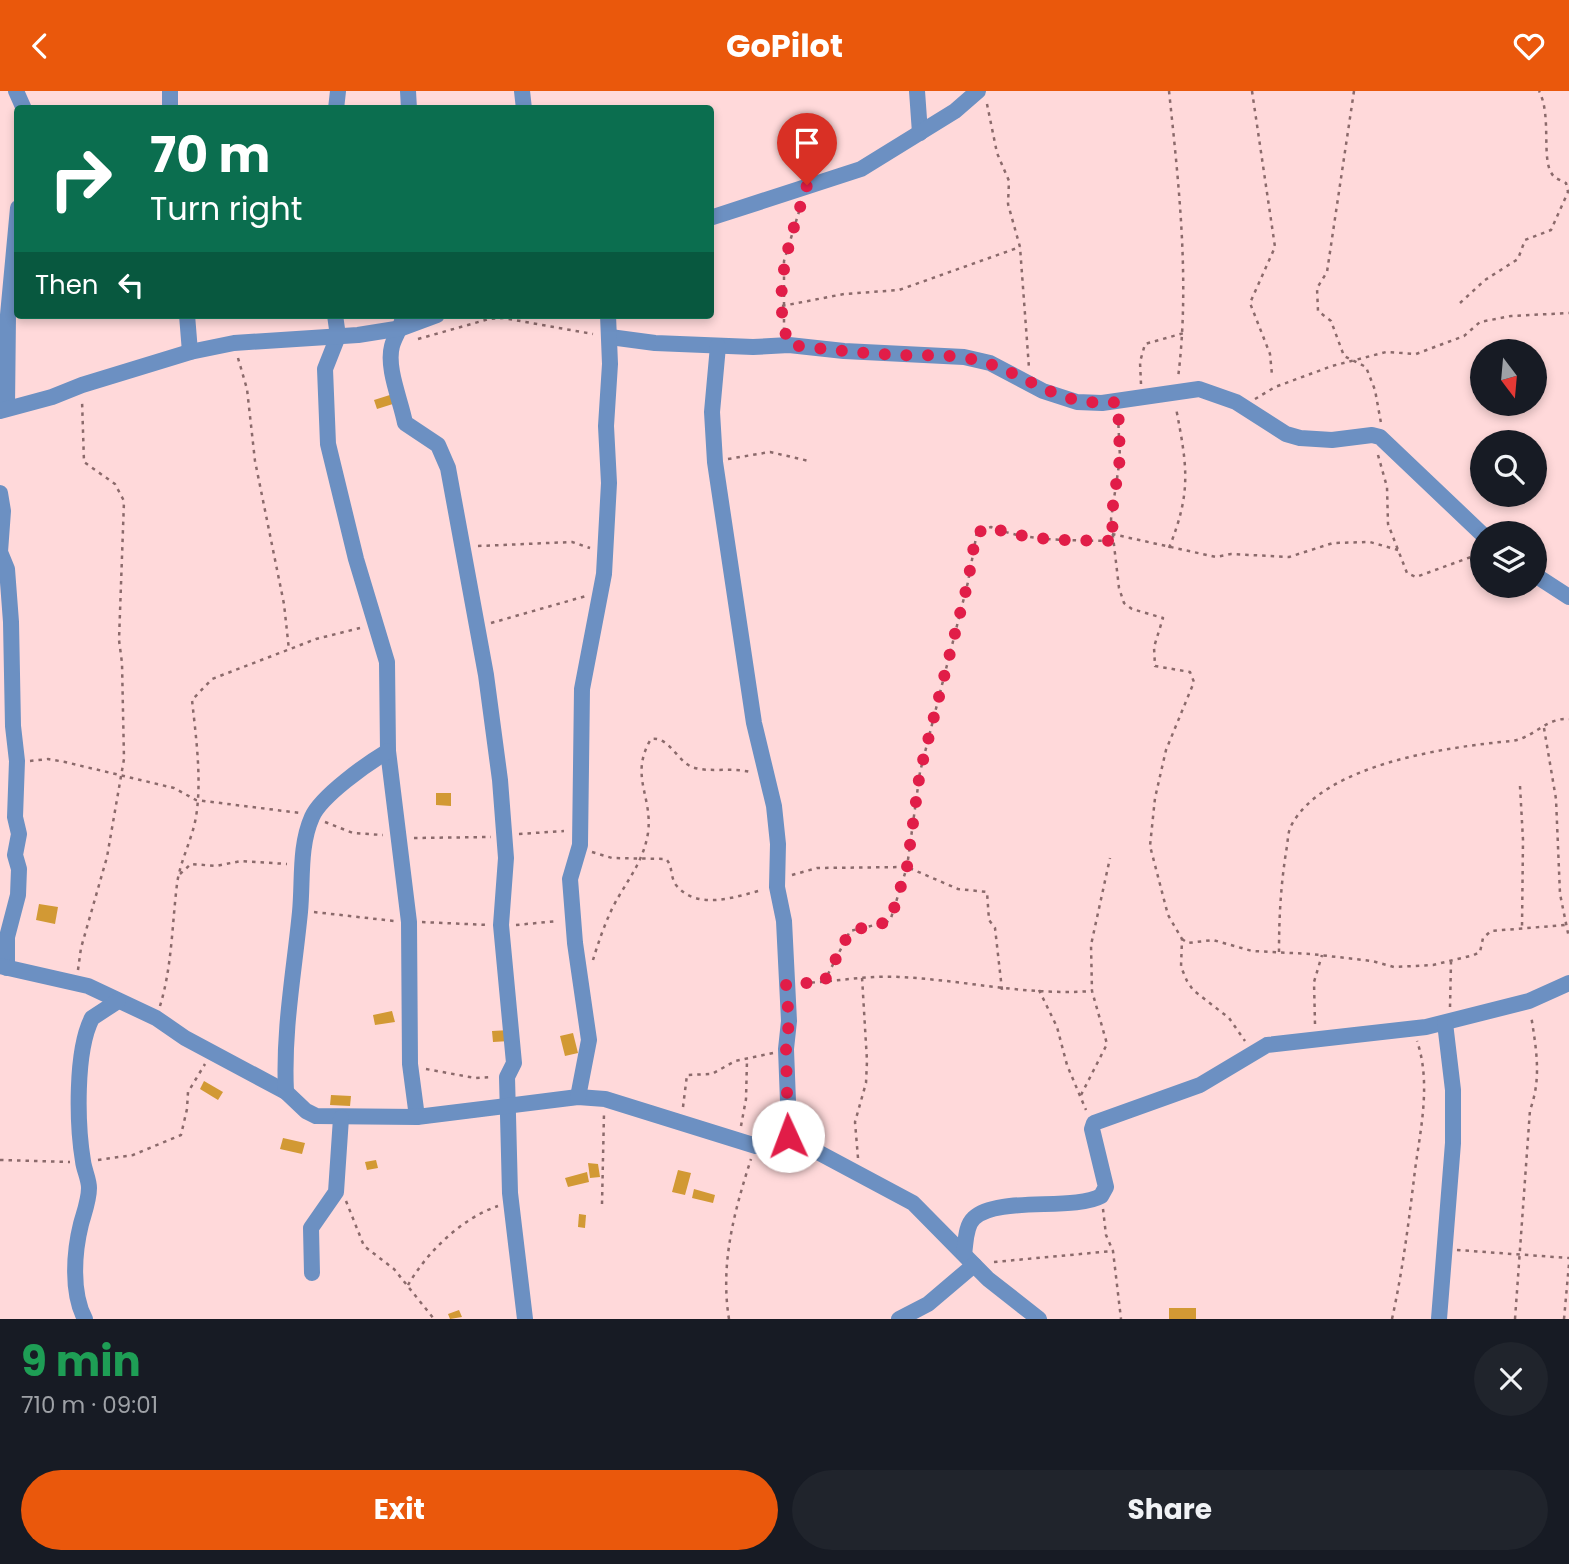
<!DOCTYPE html>
<meta charset="utf-8">
<style>
:root{--surface:#171b24;--page:#20242c;--text:#f1f3f6;--muted:#9ea1a6;--accent:#ea580c}
body{margin:0;font-family:Poppins,sans-serif;background:var(--page);color:var(--text);height:100vh;display:flex;flex-direction:column;font-size:26px;white-space:nowrap}
*{box-sizing:border-box;margin:0}
p{font-size:23px;color:var(--muted)}
.icon{flex:none;width:38px;height:38px;fill:none;stroke:currentColor;stroke-width:2;stroke-linecap:round;stroke-linejoin:round}
.map{position:relative;height:1228px;overflow:hidden}
.sheet{display:flex;flex-direction:column;background:var(--surface);flex:1}
.sheet>*{flex:none}
.top-card{position:absolute;left:14px;top:14px;width:700px;height:214px;border-radius:7px;box-shadow:0 4px 10px #0003;background:#0b6e4f;color:#fff;overflow:hidden}
.needle{width:46px;rotate:164deg}
.fabs{position:absolute;left:1470px;top:248px;display:grid;gap:14px}
.fabs a{display:grid;place-items:center;width:77px;height:77px;border-radius:50%;background:var(--surface);box-shadow:0 4px 10px #0003;font-size:35px}
.pin{position:absolute;display:grid;place-items:center;width:60px;height:60px;color:#fff;margin:-72px -30px;border-radius:50% 50% 50% 0;rotate:-45deg;box-shadow:0 0 7px #0007}
.pin .icon{rotate:45deg}
.me{position:absolute;width:77px;margin:-38px;rotate:358deg;stroke-linejoin:round;filter:drop-shadow(0 0 5px #0008)}
.turn{display:flex;align-items:center;gap:24px;height:147px;padding:0 21px;font-size:32px}
.turn .icon{width:91px;height:91px;stroke-width:2.5}
.turn b{display:block;font-size:49px;line-height:60px}
.then{display:flex;align-items:center;height:66px;padding:0 21px;background:#0003;gap:14px;font-size:26px}
.round{display:grid;place-items:center;flex:none;width:74px;height:74px;border-radius:37px;background:var(--page)}
.summary{display:flex;align-items:center;justify-content:space-between;height:119px;padding:0 21px}
h1{font-size:42px;font-weight:700;line-height:52px;color:#1e9e55}
.action{display:flex;gap:14px;margin-top:auto;padding:14px 21px}
.action a{flex:1;height:80px;border-radius:42px;background:var(--accent);color:#fff;font-size:28px;font-weight:700;line-height:80px;text-align:center}
.action a+a{background:var(--page);color:var(--text)}
header{display:flex;justify-content:space-between;align-items:center;height:91px;padding:0 21px;background:var(--accent);color:#fff;font-size:32px;font-weight:700}
.map>svg:first-child{display:block}
.building{fill:#d29934}
.lines{fill:none;stroke-linecap:round;stroke-linejoin:round}
.path{stroke:#8b6a6b;stroke-width:2.5;stroke-dasharray:3.5 5;stroke-linecap:butt}
.street{stroke:#6c90c2;stroke-width:16}
.route{stroke:#e11d48;stroke-width:12;stroke-dasharray:0 21.6}
</style>
<header><svg class="icon" aria-label="back" viewBox="0 0 24 24"><path d="M15 5l-7 7 7 7"/></svg>GoPilot<svg class="icon" aria-label="heart" viewBox="0 0 24 24"><path d="M12 20l-8-8c-3-5 5-10 8-4 3-6 11-1 8 4z"/></svg></header>
<div class="map">
<svg width="1569" height="1228" viewBox="0 0 1569 1228">
<rect width="100%" height="100%" fill="#ffd9da"/>
<g class="building">
<polygon points="393,303 396,312 377,318 374,309"/>
<polygon points="436,702 451,702 451,715 436,714"/>
<polygon points="39,813 58,816 55,833 36,829"/>
<polygon points="392,920 395,931 375,934 373,924"/>
<polygon points="510,939 511,950 493,951 492,940"/>
<polygon points="573,942 578,962 565,965 560,945"/>
<polygon points="204,990 223,1001 218,1009 200,998"/>
<polygon points="331,1004 351,1005 350,1015 330,1014"/>
<polygon points="283,1047 305,1052 302,1063 280,1058"/>
<polygon points="376,1069 378,1077 367,1079 365,1071"/>
<polygon points="588,1072 598,1073 600,1086 590,1087"/>
<polygon points="678,1079 691,1082 685,1104 672,1101"/>
<polygon points="587,1081 589,1091 568,1096 565,1087"/>
<polygon points="694,1098 715,1104 713,1112 692,1107"/>
<polygon points="579,1123 586,1124 585,1137 578,1136"/>
<rect x="1169" y="1217" width="27" height="11"/>
<polygon points="459,1219 462,1226 450,1228 448,1223"/>
</g>
<g class="lines">
<g class="path">
<path d="M1169,0C1179,95 1190,192 1178,287"/>
<polyline points="1252,0 1275,156 1250,212 1270,263 1272,284"/>
<polyline points="1354,0 1327,181 1317,197 1318,220 1331,230 1344,265 1366,276 1375,299 1381,332"/>
<polyline points="987,13 997,62 1009,90 1008,113 1020,156 1029,277"/>
<path d="M1460,212L1485,189L1518,168L1525,149L1551,139L1568,101L1566,92C1561,89 1555,88 1552,83C1541,68 1552,24 1539,0"/>
<polyline points="782,215 844,203 899,199 1020,156"/>
<polyline points="784,240 784,170 801,114"/>
<polyline points="418,248 489,228 503,227 593,243"/>
<polyline points="238,267 247,298 255,370 284,513 289,559"/>
<polyline points="1141,293 1140,271 1145,253 1184,242"/>
<polyline points="1255,308 1275,296 1332,275 1386,261 1416,263 1464,245 1480,231 1511,225 1569,222"/>
<polyline points="1118,325 1120,367 1111,428 1119,497 1124,512 1132,518 1163,527 1154,556 1155,575 1190,581 1194,591 1166,659 1155,707 1150,755 1168,824 1182,848 1181,876 1187,890 1193,899 1229,927 1245,950"/>
<polyline points="1378,364 1387,396 1388,433 1407,482 1416,486 1482,462"/>
<polyline points="728,368 770,361 809,370"/>
<polyline points="1112,443 1216,466 1231,463 1289,466 1333,452 1370,451 1398,459"/>
<polyline points="478,455 572,451 590,457"/>
<path d="M1169,457C1192,400 1187,375 1176,317"/>
<polyline points="491,532 586,505"/>
<polyline points="1544,637 1556,708 1560,803 1569,847"/>
<polyline points="30,670 48,668 65,671 174,697 196,709 300,722"/>
<polyline points="1520,695 1523,749 1522,836"/>
<polyline points="325,731 353,742 383,744"/>
<polyline points="519,743 564,740"/>
<polyline points="414,747 491,746"/>
<path d="M592,761L612,767L666,768C673,775 670,786 676,794C697,820 735,806 762,799"/>
<polyline points="180,783 191,773 216,775 241,770 287,773"/>
<polyline points="792,784 817,777 907,776 958,798 987,801 989,829 995,837 1002,899"/>
<polyline points="314,821 394,830"/>
<polyline points="422,831 488,834"/>
<polyline points="516,834 558,830"/>
<polyline points="1182,848 1188,852 1213,849 1252,860 1311,863 1372,870 1394,876 1433,874 1474,864 1480,861 1483,847 1491,840 1565,834"/>
<path d="M1279,861C1279,824 1281,791 1287,755C1288,748 1288,741 1291,735C1323,673 1447,656 1511,650C1533,648 1546,626 1569,628"/>
<path d="M593,869C599,849 608,823 619,805C632,783 644,767 648,742C653,705 629,685 651,648C669,645 677,670 692,676C708,682 731,676 750,681"/>
<polyline points="78,879 81,857 107,766 124,668 122,572 119,549 124,410 115,393 84,371 82,309"/>
<path d="M824,891L850,840L887,831L891,827L907,776L920,681L968,491L977,441L991,436C1028,451 1074,449 1114,450"/>
<path d="M803,892C835,891 867,884 899,886C964,889 1027,905 1092,900"/>
<polyline points="1039,899 1057,936 1067,974 1086,1019"/>
<path d="M160,915C172,876 172,834 177,793C180,770 192,749 196,726C202,689 196,646 192,609L212,588L316,548L360,537"/>
<polyline points="1450,916 1451,871"/>
<polyline points="1315,933 1314,891 1322,864"/>
<polyline points="426,978 475,987 492,986"/>
<polyline points="1081,1004 1107,953 1092,900 1091,854 1110,767"/>
<polyline points="683,1016 687,984 712,983 735,970 773,962"/>
<polyline points="741,1035 746,1008 747,969"/>
<polyline points="858,1067 855,1031 866,992 867,970 862,886"/>
<polyline points="0,1069 70,1071"/>
<polyline points="98,1069 133,1064 181,1044 187,1018 188,1001 205,973"/>
<polyline points="346,1110 364,1155 394,1178 434,1228"/>
<polyline points="602,1113 604,1022"/>
<polyline points="1103,1118 1106,1144 1113,1160 1121,1228"/>
<polyline points="1457,1159 1569,1167"/>
<polyline points="994,1171 1113,1160"/>
<path d="M408,1194C427,1161 462,1127 498,1115"/>
<path d="M729,1228C720,1173 734,1121 751,1068"/>
<path d="M1392,1228C1403,1178 1409,1129 1415,1079C1421,1036 1431,991 1417,950"/>
<path d="M1515,1228L1530,1019C1542,987 1536,957 1531,924"/>
<polyline points="1564,1228 1569,1173"/>
</g>
<g class="street">
<polyline points="16,0 24,18"/>
<polyline points="408,0 409,18"/>
<polyline points="522,0 524,18"/>
<polyline points="917,0 920,42"/>
<polyline points="170,18 170,0"/>
<polyline points="336,18 338,0"/>
<polyline points="710,127 861,78 955,20 978,0"/>
<polyline points="187,224 190,261"/>
<polyline points="335,224 338,245 325,278 328,353 356,468 387,571 388,660 409,831 410,973 417,1026"/>
<path d="M403,224C402,237 395,244 392,255C386,277 401,310 405,332L438,354L448,377L486,584L500,689L506,767L501,834L514,972L507,986L510,1102L525,1228"/>
<polyline points="610,246 655,252 753,256 789,254 844,260 964,266 990,272 1043,300 1077,311 1102,312 1199,298 1236,311 1286,343 1300,347 1332,349 1372,344 1380,346 1482,443"/>
<polyline points="718,255 712,321 715,371 754,632 774,715 778,753 777,796 784,830 789,930 786,958 789,1037 786,1056"/>
<polyline points="7,316 8,224 18,117"/>
<polyline points="0,320 52,306 82,294 190,261 234,252 358,244 402,237 437,224"/>
<polyline points="0,402 3,420 0,461 7,478 11,531 13,635 17,670 15,726 19,743 15,764 19,778 18,804 7,846 7,877"/>
<polyline points="1535,484 1569,506"/>
<polyline points="0,875 88,895 156,927 185,947 286,1001 306,1020 316,1025 417,1026 578,1006 605,1008 756,1055 812,1058 913,1112 988,1188 1039,1228"/>
<path d="M286,1001C283,939 294,882 300,821C303,790 299,755 312,726C321,705 368,672 388,660"/>
<polyline points="578,1006 589,949 575,852 570,788 580,754 582,598 604,483 609,392 606,335 610,273 608,224"/>
<path d="M964,1163C966,1152 965,1135 974,1127C997,1105 1074,1120 1101,1105L1106,1096L1092,1038L1094,1032L1200,994L1267,954L1426,936L1529,910L1569,892"/>
<polyline points="312,1182 311,1137 336,1101 341,1027"/>
<path d="M85,1228C71,1202 74,1161 81,1133C84,1122 89,1109 89,1097C89,1088 84,1079 83,1070C77,1034 75,960 92,927L118,910"/>
<polyline points="899,1228 928,1213 974,1174"/>
<polyline points="1439,1228 1453,1052 1453,999 1445,932"/>
</g>
</g>
<g class="lines">
<path class="route" d="M788,1045L786,958L789,930L786,893L824,891L850,840L887,831L891,827L907,776L920,681L968,491L976,442L991,436C1029,451 1075,449 1115,450L1111,428L1120,367L1118,311C1051,318 1026,277 966,267C943,263 919,265 896,264C860,262 825,258 789,254C770,200 791,146 807,94"/>
</g>
</svg>
<div class="fabs">
<a><svg class="needle" viewBox="-14 -14 28 28"><path d="M0-13l5 13h-10z" fill="#e53935"/><path d="M0 13l5-13h-10z" fill="#9ea1a6"/></svg></a>
<a><svg class="icon" aria-label="search" viewBox="0 0 24 24"><circle cx="10" cy="10" r="6"/><path d="M15 15l6 6"/></svg></a>
<a><svg class="icon" aria-label="layers" viewBox="0 0 24 24"><path d="M12 4l9 5-9 5-9-5zM3 14l9 5 9-5"/></svg></a>
</div>
<div class="pin" style="left:807px;top:94px;background:#d93025"><svg class="icon" aria-label="arrive" viewBox="0 0 24 24"><path d="M6 21V4h12l-3 4 3 4H6"/></svg></div>
<svg class="me" style="left:788px;top:1045px" viewBox="-20 -20 40 40"><circle r="19" fill="#fff"/><path d="M0-13L10 11 0 6-10 11z" fill="#e11d48"/></svg>
<div class="top-card">
<div class="turn"><svg class="icon" aria-label="right" viewBox="0 0 24 24"><path d="M7 20v-9h11M14 6l5 5-5 5"/></svg><div><b>70 m</b>Turn right</div></div>
<div class="then">Then<svg class="icon" aria-label="left" viewBox="0 0 24 24"><path d="M17 20v-9H6M10 6l-5 5 5 5"/></svg></div>
</div>
</div>
<section class="sheet">
<div class="summary"><div><h1>9 min</h1><p>710 m · 09:01</p></div><a class="round"><svg class="icon" aria-label="close" viewBox="0 0 24 24"><path d="M6 6l12 12M18 6L6 18"/></svg></a></div>
<div class="action"><a>Exit</a><a>Share</a></div>
</section>
